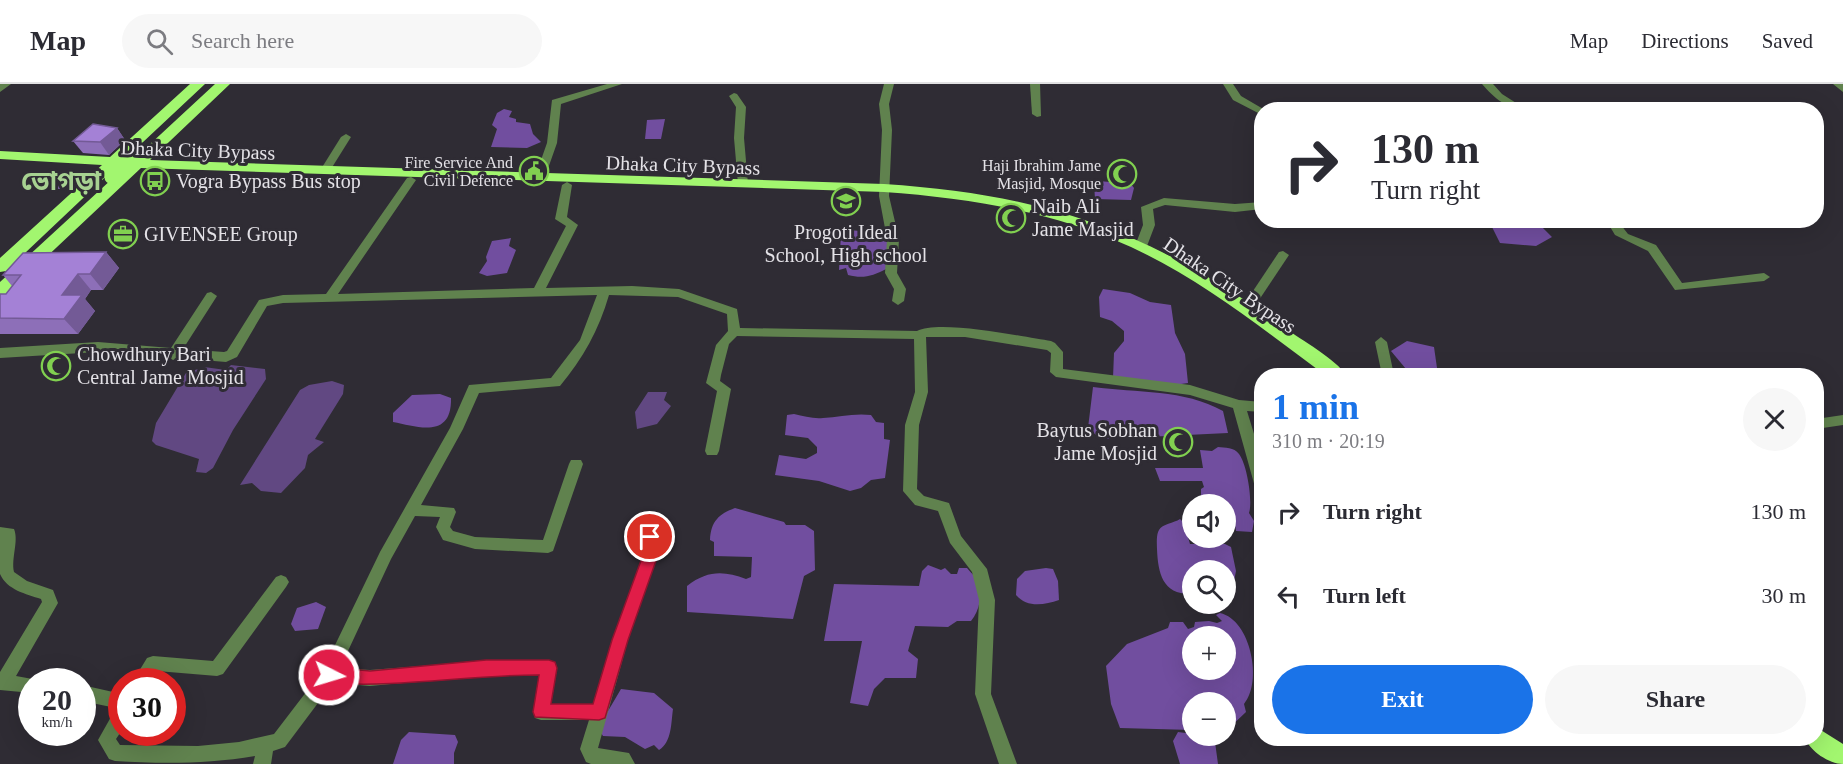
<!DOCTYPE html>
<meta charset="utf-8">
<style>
:root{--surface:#fff;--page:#f7f7f7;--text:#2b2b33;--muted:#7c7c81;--line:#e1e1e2;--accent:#1a73e8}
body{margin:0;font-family:"Times New Roman","Noto Sans Bengali",serif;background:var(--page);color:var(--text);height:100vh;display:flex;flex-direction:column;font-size:22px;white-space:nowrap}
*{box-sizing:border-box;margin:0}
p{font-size:20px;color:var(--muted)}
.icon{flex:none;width:33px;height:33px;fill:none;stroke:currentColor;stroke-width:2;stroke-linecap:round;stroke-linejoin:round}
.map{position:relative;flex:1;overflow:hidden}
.panel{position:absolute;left:1254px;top:284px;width:570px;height:378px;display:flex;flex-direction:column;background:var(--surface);border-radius:24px;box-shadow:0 6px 24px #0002}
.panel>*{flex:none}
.hud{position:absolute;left:1254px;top:18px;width:570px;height:126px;border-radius:24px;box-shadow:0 6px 24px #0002;background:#fff;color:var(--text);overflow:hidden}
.buttons{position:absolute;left:1182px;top:410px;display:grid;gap:12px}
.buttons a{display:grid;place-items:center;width:54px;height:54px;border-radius:50%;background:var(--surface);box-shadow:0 6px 24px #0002;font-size:30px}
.speed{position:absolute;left:18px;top:584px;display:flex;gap:12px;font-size:30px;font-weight:700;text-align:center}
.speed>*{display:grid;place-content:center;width:78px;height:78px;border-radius:50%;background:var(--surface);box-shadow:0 6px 24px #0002;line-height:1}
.speed small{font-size:15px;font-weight:400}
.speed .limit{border:9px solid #d22;background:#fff;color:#111}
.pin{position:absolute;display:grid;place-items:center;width:51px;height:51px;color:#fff;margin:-26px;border:3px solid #fff;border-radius:50%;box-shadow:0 2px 6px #0007}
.me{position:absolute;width:66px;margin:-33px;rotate:95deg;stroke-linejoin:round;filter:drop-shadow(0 0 4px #0008)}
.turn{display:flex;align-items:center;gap:21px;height:126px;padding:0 18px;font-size:27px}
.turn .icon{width:78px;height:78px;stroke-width:2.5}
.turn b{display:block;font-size:42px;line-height:51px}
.round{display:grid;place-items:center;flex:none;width:63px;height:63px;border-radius:32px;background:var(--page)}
.headline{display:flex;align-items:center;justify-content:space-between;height:102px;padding:0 18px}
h1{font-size:36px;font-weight:600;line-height:45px;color:var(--accent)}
.cta{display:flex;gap:12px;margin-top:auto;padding:12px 18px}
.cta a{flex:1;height:69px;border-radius:36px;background:var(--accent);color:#fff;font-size:24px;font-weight:600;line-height:69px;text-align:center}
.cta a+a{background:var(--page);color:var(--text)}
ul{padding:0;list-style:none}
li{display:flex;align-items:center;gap:18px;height:84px;padding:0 18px}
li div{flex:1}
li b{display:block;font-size:22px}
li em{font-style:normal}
header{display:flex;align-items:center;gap:36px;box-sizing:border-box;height:84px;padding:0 30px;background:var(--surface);border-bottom:2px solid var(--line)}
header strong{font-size:28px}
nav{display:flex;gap:33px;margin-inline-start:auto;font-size:21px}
.search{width:420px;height:54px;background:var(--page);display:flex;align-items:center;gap:15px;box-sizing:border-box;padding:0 21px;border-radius:33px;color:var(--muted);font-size:22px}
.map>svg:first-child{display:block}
.green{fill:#614882}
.water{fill:#714e9f;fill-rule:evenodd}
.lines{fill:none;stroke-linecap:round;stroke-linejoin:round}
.minor{fill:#60824e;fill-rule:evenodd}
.highway{fill:#a2f66f;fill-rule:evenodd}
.highway-bridge{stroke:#a2f66f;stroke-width:15}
.wall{fill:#8d6fb8}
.shaded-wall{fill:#735a96}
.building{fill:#a481d6;stroke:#735a96;stroke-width:1.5}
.route{fill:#e11d48;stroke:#92132f;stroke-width:1.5}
.labels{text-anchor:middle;stroke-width:6;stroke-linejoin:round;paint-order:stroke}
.far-poi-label{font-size:16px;fill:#e4e2e7;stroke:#2f2c34;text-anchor:end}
.street-label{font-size:20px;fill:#e4e2e7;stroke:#2f2c34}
.poi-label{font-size:20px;fill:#e4e2e7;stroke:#2f2c34;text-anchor:start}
.district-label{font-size:26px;font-weight:bold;fill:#a7d291;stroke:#2f2c34}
</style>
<header>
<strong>Map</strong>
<div class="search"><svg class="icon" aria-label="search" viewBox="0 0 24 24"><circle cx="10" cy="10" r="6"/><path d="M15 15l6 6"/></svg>Search here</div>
<nav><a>Map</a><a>Directions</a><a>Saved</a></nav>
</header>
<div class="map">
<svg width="1843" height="680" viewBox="0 0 1843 680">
<rect width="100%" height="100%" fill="#2f2c34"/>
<g class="green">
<polygon points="231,281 265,285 266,295 233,346 213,384 206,389 196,388 199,375 156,361 152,357 156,339 186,289 204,283 226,286"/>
<polygon points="332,297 344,301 343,310 315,355 324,358 308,371 305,384 281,409 261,407 252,399 240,401 300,306 309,301"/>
<polygon points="648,308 667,308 664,316 671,322 657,340 637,345 635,328"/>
</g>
<g class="water">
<polygon points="504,25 512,27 509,33 516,35 516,38 530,40 533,50 541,58 527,64 491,63 497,45 492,41 497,29"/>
<polygon points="665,35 661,55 645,55 647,36"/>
<polygon points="1099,97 1131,100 1134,104 1131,116 1095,115 1094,99"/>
<polygon points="1489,137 1541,137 1539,140 1552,153 1536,162 1500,159"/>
<path d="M848,146L885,149L890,156L886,185C873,192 863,195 848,191L846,184L839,186L841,150Z"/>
<polygon points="511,154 509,162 516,166 507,189 487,192 479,189 487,177 486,173 492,157"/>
<polygon points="1103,205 1130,209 1150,218 1171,221 1175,249 1185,270 1188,299 1174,301 1113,294 1114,269 1124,257 1124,247 1112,237 1100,233 1099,213"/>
<polygon points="1407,257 1434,263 1438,291 1411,291 1391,267"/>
<path d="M1093,303C1137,309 1184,305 1223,327L1228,349L1125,354L1114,352L1109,355L1096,351L1088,344Z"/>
<path d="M440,310L451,314C452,355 418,343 393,338V329L412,311Z"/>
<path d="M794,330C804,332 813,335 823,334C839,333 854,329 871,331L876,338L884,339V355L890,356L885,394L871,396L861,404L850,407L819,397L775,391L779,371L806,375L817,369V363L808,354L785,351L787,331Z"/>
<path d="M1218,363C1225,364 1234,363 1239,370C1247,380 1253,418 1249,429L1254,437L1252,448L1236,447L1234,434L1226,429V420H1218L1214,414L1201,413V405L1204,403L1202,397H1160L1155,384H1203L1200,366L1212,367Z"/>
<path d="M735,424L784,438L786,441H805L814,447L815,486L804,492L793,535L687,528V502C708,486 724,487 746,495L751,493L752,473L714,472V458L710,456C711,437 719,430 735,424Z"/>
<path d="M1180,435L1184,439L1190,460H1225L1231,463L1236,487L1232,507L1226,509V486H1192V510C1163,511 1158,490 1157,465C1157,459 1156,451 1159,446C1162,440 1174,439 1180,435Z"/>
<path d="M928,481L941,486L945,484L951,490H957L959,484H967C970,488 975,492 977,496C983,510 980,526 971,537H957L948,543L915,542L908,567L918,575L916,594H885L874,605L868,622L850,619L862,557H824L834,500L919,502L922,487Z"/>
<path d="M1046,484L1053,485L1058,497L1059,516C1044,521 1027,524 1016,511L1017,495L1025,487Z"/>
<polygon points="316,518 326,523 318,545 295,547 291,540 297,524"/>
<path d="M1220,529C1251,536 1263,598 1244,620L1246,628L1226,647V618H1192V646L1120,644L1111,620L1106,582L1127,560L1168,544L1170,538H1183L1188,545L1194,543L1195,538L1209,537L1217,539L1222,537L1216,531ZM1192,552H1226V585H1192Z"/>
<path d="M621,605L654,609L673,625C671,639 672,658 659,666L654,661L645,665L625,653L603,652L598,644Z"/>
<polygon points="409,648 455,651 458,658 454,669 454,680 393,680 401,656"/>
<polygon points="1178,648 1201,651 1208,659 1215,658 1218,680 1180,680 1173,657"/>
</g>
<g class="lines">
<g class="minor">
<polygon points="0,0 11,0 0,8"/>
<polygon points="607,0 622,0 561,20 557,59 545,93 544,95 536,95 535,93 547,59 552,16"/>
<polygon points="884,0 894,0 889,20 892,46 889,112 899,155 897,189 906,205 904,217 898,221 892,217 894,205 885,189 887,155 879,112 882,46 879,20"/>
<polygon points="1030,0 1040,0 1041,32 1037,33 1032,30"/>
<polygon points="1223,0 1233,0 1241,12 1265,26 1262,26 1262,31 1233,16"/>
<path d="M1482,0H1493L1502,10L1527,26C1508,26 1494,14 1482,0Z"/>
<polygon points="1833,0 1843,0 1843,8"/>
<polygon points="734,9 737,10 746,23 744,54 748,100 743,103 738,100 734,54 736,23 729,12"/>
<polygon points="346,50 351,53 331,85 330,87 322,87 321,85 341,53"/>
<path d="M411,93L416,96L338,210L534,204L566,142L555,135L562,101L567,98L572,101L567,133L578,141L546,204L632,202L679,205L737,225L740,244L917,247C939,235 1024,253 1051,257L1055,259L1063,268V285L1190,301L1239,316L1262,318V328L1247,327L1262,376V409L1257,407L1255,403L1233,324L1190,311L1056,293L1050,288L1051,269L1047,266L965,253H926L928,308L919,341L917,405L924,412L949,419L961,452L987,485L995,516L991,610L1017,680H999L975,610L979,516L972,488L950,459L938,427L915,421L903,407L905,341L915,308L914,255L737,252L729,260L721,291L720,297L731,305L719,367L717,371H707L705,367L717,307L706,299L716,261L728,247L727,230L678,213L609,211C599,246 583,274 560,302L479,309L463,345L421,421L454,424L456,428L450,443L453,447L475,453L543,456L569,380L571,376H581L583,380L553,467L548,469L475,465L443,456L436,443L440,433L415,432L391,475L340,584L370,586L486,577H549L555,579L557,584L551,620H593L612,556L644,471L643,436L645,432L650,430L655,432L657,436L658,471L628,556L598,664L629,669L635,680H591L586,678L580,665L589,636H541L535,634L533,628L540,591H486L370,602L333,599L285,663L273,667L271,680H253L255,672C208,680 162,680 115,677L109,675L98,656L116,624L82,617V601L122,610V646L116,655L120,661L198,662L239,658L274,650L323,586L380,468L450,344L469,301L551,294L580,256L597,211L283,219L267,222L237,273L226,278L178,274L173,276L168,273L98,268L0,274V264L98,258L171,264L207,209L211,208L217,212L183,265L224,268L227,267L259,216L283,211L326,210L407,94Z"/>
<polygon points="1164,114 1235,120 1262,118 1262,125 1235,128 1165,121 1153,125 1155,141 1147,162 1145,165 1137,165 1135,162 1143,141 1141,123"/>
<polygon points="1606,136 1617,136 1628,150 1656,161 1682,199 1764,189 1770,193 1764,197 1675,206 1648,167 1615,151"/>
<polygon points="1283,167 1289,171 1251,228 1243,228 1241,225 1279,168"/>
<polygon points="1381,253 1387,258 1394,291 1382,291 1375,258"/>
<polygon points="1843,331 1843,341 1816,345 1816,335"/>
<path d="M0,443L14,445C19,457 11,474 14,488L27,497L53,506L58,519L16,592L38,596L32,597V609L0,606V588L42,518L41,515C26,510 7,506 0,490Z"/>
<polygon points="281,491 286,493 289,498 286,503 223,590 217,592 157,587 150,597 133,597 147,574 153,572 213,577 276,493"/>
</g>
<g class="highway">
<path d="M190,0H205L126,74L134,75L215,0H230L150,76L884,100C1048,111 1151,147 1285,244C1300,255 1337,276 1346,291H1325C1263,245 1202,196 1131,163C1053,128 970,114 884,108L141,84L6,211L0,212V198L125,83L117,82L6,187L0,188V174L102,81L0,75V67L110,73Z"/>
<path d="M1816,643L1843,660V680C1829,680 1810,667 1805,654H1816Z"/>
</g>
<polyline class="highway-bridge" points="112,93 138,69"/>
</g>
<g class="wall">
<polygon points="117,44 125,56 109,71 83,69 73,57"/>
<polygon points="44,89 80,98 73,104 44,106 37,97"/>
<polygon points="106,168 119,184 103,206 91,206 85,215 95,227 78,250 0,250 0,210 6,210 12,202 3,191"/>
</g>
<g class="shaded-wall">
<polygon points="117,44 125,56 109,71 100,58"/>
<polygon points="74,89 80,98 73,104 67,96"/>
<polygon points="106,168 119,184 103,206 90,190"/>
<polygon points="78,190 91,206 85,215 95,227 78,250 64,235 62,211"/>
</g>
<g class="building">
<polygon points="93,40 117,44 100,58 73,57"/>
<polygon points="44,89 74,89 67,96 37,97"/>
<polygon points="106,168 90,190 78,190 62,211 82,211 64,235 0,234 0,210 6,210 21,191 3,191 23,169"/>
</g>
<path class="route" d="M650,447L658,453V471L628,556L605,634L599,636L535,633L533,628L539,591C469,591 399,604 329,599L324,596L321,591L324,586L329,583L370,587L486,576H549L555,578L557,584L551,620H593L612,556L643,471V453Z"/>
<defs>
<g id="civic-ring" transform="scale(1.5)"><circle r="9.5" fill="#2f2c34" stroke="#81d050" stroke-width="1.5"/><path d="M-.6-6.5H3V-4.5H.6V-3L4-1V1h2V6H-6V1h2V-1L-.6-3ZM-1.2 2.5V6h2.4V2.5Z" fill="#81d050"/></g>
<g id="mosque-ring" transform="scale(1.5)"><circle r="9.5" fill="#2f2c34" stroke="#81d050" stroke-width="1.5"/><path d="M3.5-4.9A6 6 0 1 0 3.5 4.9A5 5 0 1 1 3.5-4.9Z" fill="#81d050"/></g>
<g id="bus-ring" transform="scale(1.5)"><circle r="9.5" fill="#2f2c34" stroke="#81d050" stroke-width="1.5"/><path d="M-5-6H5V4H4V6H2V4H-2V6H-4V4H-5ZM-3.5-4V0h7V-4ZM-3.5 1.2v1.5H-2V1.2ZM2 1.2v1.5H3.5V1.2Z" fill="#81d050"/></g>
<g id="school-ring" transform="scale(1.5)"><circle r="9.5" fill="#2f2c34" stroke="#81d050" stroke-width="1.5"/><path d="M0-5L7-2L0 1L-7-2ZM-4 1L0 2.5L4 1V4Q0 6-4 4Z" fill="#81d050"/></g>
<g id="office-ring" transform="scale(1.5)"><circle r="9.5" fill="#2f2c34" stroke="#81d050" stroke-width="1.5"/><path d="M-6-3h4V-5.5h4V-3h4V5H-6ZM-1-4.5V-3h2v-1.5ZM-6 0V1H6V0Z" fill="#81d050"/></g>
</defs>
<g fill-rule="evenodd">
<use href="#civic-ring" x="534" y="87"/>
<use href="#mosque-ring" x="1122" y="90"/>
<use href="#bus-ring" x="155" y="97"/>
<use href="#school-ring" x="846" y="117"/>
<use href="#mosque-ring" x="1011" y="134"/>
<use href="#office-ring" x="123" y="150"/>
<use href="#mosque-ring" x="56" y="282"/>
<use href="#mosque-ring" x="1178" y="358"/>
</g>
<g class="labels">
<g class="far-poi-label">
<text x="513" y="84">Fire Service And<tspan x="513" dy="18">Civil Defence</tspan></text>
<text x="1101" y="87">Haji Ibrahim Jame<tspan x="1101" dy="18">Masjid, Mosque</tspan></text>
</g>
<g class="street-label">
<text transform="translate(198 66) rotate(2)" y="7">Dhaka City Bypass</text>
<text transform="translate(683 81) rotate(2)" y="7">Dhaka City Bypass</text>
<text transform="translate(1230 201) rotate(34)" y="7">Dhaka City Bypass</text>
</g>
<g class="poi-label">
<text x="176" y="104">Vogra Bypass Bus stop</text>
<text x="1032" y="129">Naib Ali<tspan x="1032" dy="23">Jame Masjid</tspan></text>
<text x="846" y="155" text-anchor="middle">Progoti Ideal<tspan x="846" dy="23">School, High school</tspan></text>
<text x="144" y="157">GIVENSEE Group</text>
<text x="77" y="277">Chowdhury Bari<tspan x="77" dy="23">Central Jame Mosjid</tspan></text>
<text x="1157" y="353" text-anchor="end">Baytus Sobhan<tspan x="1157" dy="23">Jame Mosjid</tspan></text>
</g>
<g class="district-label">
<text x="61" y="106">ভোগড়া</text>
</g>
</g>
</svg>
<div class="buttons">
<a><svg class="icon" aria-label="sound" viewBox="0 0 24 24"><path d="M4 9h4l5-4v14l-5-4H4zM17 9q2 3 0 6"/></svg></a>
<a><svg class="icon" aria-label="search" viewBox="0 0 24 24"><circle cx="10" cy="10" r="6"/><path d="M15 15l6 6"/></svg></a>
<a>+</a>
<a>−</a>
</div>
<div class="speed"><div>20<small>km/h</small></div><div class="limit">30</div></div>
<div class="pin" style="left:650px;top:453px;background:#d93025"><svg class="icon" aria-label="arrive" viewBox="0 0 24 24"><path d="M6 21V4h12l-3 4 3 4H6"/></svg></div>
<svg class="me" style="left:329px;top:591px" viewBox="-20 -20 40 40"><circle r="17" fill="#e11d48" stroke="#fff" stroke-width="3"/><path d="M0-11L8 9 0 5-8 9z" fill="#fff"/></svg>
<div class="hud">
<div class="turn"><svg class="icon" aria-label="right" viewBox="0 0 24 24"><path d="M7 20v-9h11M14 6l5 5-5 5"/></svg><div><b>130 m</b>Turn right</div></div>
</div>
<section class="panel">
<div class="headline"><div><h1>1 min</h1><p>310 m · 20:19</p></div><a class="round"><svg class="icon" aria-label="close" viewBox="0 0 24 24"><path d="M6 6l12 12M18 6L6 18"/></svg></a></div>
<ul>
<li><svg class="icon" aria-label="right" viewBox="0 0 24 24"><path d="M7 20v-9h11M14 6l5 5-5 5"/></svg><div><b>Turn right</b></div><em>130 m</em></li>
<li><svg class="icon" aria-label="left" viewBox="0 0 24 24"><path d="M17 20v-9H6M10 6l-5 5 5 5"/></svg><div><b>Turn left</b></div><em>30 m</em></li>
</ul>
<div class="cta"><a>Exit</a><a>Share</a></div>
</section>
</div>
